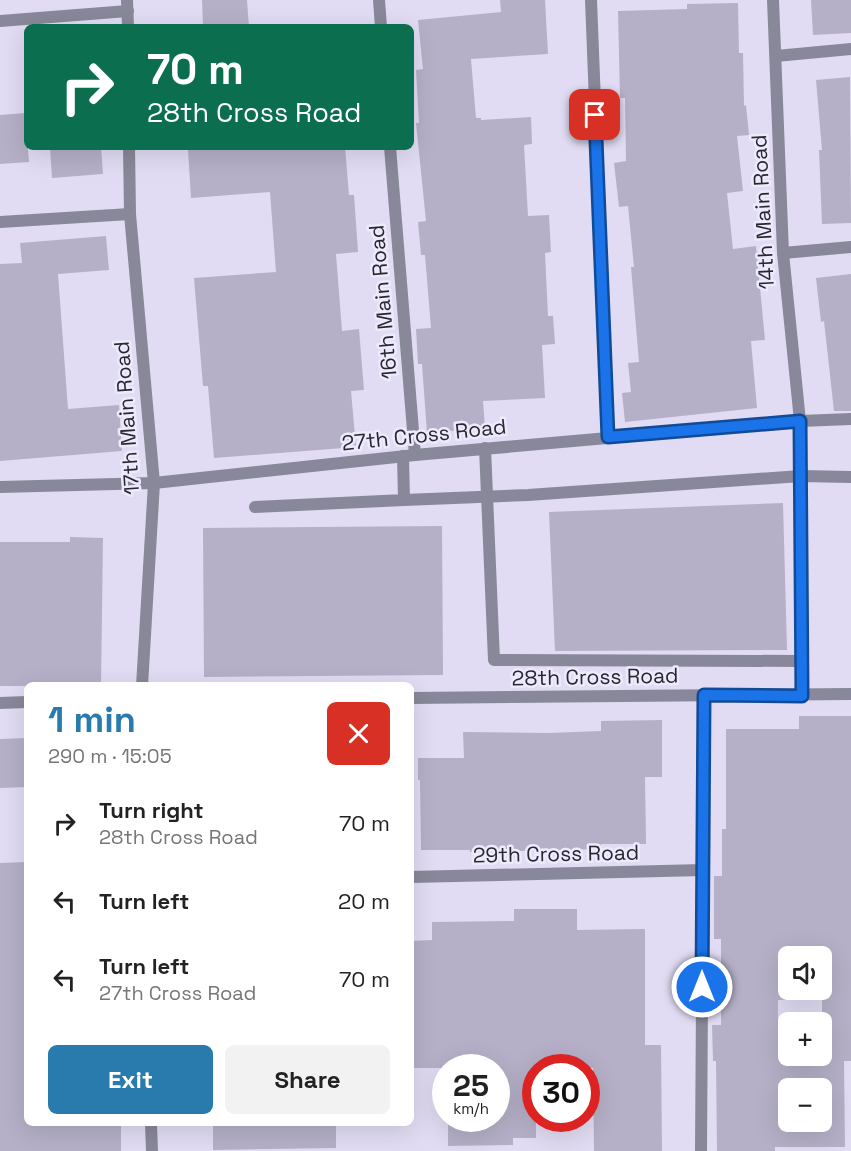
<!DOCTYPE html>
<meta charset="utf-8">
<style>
:root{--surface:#fff;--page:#f2f2f2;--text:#222;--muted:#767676;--accent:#287bac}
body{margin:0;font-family:"Space Grotesk",sans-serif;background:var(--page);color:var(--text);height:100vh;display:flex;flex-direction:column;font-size:22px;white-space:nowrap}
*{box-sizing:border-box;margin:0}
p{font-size:20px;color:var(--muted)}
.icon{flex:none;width:33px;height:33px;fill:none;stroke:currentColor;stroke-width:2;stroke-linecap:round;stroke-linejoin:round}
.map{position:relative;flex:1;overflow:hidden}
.details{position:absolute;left:24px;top:682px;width:390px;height:444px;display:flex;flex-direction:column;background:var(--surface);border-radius:9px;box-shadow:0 6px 24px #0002}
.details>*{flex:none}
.hud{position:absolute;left:24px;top:24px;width:390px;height:126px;border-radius:9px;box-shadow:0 6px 24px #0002;background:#0b6e4f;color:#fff;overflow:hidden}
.fabs{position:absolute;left:778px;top:946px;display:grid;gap:12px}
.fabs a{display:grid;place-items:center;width:54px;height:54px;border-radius:9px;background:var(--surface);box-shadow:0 6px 24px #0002;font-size:30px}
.speed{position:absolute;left:432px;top:1054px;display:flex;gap:12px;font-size:30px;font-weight:700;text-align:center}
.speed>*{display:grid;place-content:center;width:78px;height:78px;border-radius:50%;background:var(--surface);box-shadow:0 6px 24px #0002;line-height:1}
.speed small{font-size:15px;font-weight:400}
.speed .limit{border:9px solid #d22;background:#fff;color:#111}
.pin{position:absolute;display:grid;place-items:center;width:51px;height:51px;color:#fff;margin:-26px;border-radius:12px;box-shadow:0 3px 9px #0006}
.me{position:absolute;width:66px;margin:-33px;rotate:0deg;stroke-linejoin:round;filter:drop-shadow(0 0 4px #0008)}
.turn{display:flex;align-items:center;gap:21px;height:126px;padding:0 24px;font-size:27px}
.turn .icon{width:78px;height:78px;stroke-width:2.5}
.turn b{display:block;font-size:42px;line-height:51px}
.round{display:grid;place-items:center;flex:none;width:63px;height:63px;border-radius:9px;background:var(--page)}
.overview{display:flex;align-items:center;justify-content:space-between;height:102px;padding:0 24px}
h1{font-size:36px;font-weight:600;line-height:45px;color:var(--accent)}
.cta{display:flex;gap:12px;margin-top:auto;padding:12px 24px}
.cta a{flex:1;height:69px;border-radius:9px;background:var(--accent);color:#fff;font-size:24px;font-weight:600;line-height:69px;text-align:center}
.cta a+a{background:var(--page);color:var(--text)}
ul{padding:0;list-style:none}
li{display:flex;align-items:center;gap:18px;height:78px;padding:0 24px}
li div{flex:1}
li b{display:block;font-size:22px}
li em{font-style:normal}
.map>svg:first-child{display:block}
.building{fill:#b5b0c7;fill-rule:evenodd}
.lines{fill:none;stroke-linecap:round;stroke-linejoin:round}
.lane{stroke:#89889a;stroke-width:12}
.street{stroke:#89889a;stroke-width:12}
.route-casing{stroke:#114b97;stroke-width:15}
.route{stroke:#1a73e8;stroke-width:10}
.labels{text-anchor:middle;stroke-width:5;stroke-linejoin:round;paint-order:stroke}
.street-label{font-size:21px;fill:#28262f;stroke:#eeeafd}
</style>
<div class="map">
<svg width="851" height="1151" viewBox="0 0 851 1151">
<rect width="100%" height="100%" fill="#e1dcf3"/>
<g class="building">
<polygon points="202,0 247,0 249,27 203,27"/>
<polygon points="500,0 545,0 548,54 471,59 476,118 481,118 481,120 531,117 532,144 524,145 528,216 549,215 551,252 545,253 548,316 553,316 555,344 542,345 545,398 483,401 485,428 427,433 422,364 418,364 416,329 431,328 425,255 421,255 418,222 426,221 416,123 419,123 416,70 423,69 418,20 501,12"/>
<polygon points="811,0 851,0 851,33 813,35"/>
<polygon points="738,3 739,53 743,53 744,106 746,105 749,135 737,136 743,191 727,193 733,249 756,246 765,340 751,341 757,408 625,422 622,393 631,392 628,363 639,362 631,267 634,267 628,206 619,207 614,163 626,161 625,98 620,98 618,11 687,9 687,4"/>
<polygon points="850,77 851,223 822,224 819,150 822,150 816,80"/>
<polygon points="25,113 29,162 0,164 0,115"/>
<polygon points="50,147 101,147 103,174 52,178"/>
<polygon points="226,147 345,147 349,195 354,195 358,252 336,254 342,331 359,329 364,390 351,391 356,447 214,458 208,386 203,386 194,278 276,272 270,192 191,198 188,150"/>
<polygon points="106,236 109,270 58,274 68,409 119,405 122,451 0,461 0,264 22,263 20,243"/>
<polygon points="851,274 851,411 834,411 824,321 821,322 816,278"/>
<polygon points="783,503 787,650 555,651 549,512"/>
<polygon points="442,526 443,675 204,677 203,528"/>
<polygon points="70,537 103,538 101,686 0,686 0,542 70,542"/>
<path d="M799,716H851V1061H844L845,1147H775V1151H717L716,1061H713L712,1025H721V939H714V876H722V829H726V729H799ZM789,957H822V990H789ZM822,999V1056H778V1000ZM789,1089H822V1122H789Z"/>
<polygon points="662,720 662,777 645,777 646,844 601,844 601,849 470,852 470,850 421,850 420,780 418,780 418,758 464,758 463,732 549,733 601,731 601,721"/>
<polygon points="27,738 27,787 0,788 0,739"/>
<polygon points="27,862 27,1124 121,1124 121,1151 0,1151 0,863"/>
<polygon points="514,909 577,909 577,930 645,929 645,1045 661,1045 662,1151 594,1151 593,1068 536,1068 536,1138 513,1138 513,1145 448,1146 448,1119 496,1119 496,1068 411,1068 411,941 432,940 432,922 514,921"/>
<polygon points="213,1124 336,1124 336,1148 213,1150"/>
</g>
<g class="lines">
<g class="lane">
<polyline points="800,421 802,696"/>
<polyline points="485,448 494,660 801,661"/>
<polyline points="404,500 528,495 801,476 851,477"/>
<polyline points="255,507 404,500 403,456"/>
</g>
<g class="street">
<polyline points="127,0 128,27"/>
<polyline points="379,0 381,27"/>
<polyline points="591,0 608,437"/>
<polyline points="773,0 783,253 800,421"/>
<polyline points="0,21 128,11"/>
<polyline points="776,56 851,49"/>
<polyline points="129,147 130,214 154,483 142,686"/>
<polyline points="390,147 415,455"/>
<polyline points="0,222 130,214"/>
<polyline points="783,253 851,247"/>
<polyline points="0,487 154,483 415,455 800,421 851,419"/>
<polyline points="411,698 851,694"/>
<polyline points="0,703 27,702"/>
<polyline points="411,877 703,870"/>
<polyline points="151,1124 152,1151"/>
<polyline points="701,1151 704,695"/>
</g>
</g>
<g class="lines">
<g class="route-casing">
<polyline id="route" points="595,115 608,437 800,421 802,696 704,695 702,987"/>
</g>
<use href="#route" class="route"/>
</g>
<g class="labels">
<g class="street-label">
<text transform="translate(763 212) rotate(-93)" y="7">14th Main Road</text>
<text transform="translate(383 302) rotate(-95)" y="7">16th Main Road</text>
<text transform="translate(127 418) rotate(-94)" y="7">17th Main Road</text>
<text transform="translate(424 435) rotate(-6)" y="7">27th Cross Road</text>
<text transform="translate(595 677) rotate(-1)" y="7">28th Cross Road</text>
<text transform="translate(556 854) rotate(-1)" y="7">29th Cross Road</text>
</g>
</g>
</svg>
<div class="fabs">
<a><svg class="icon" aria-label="sound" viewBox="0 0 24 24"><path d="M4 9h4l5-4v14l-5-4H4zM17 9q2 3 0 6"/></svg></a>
<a>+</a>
<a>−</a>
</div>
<div class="speed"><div>25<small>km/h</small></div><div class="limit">30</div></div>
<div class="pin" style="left:595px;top:115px;background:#d93025"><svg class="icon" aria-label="arrive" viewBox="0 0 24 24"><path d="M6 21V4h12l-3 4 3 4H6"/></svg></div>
<svg class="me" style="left:702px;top:987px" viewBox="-20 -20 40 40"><circle r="17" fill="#1a73e8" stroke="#fff" stroke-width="3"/><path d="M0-11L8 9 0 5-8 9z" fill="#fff"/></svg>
<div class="hud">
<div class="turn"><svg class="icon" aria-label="right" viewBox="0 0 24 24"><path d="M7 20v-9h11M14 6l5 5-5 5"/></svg><div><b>70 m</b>28th Cross Road</div></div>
</div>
<section class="details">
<div class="overview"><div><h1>1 min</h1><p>290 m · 15:05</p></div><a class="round" style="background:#d93025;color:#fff"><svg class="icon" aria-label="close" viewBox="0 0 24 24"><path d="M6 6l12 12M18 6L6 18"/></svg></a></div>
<ul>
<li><svg class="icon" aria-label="right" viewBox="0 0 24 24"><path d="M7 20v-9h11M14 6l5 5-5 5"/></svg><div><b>Turn right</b><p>28th Cross Road</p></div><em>70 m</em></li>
<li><svg class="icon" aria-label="left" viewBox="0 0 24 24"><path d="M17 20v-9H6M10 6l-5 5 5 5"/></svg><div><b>Turn left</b></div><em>20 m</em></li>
<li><svg class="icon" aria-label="left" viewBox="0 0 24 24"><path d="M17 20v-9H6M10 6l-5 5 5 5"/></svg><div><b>Turn left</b><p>27th Cross Road</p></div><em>70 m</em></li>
</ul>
<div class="cta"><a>Exit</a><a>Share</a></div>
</section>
</div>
